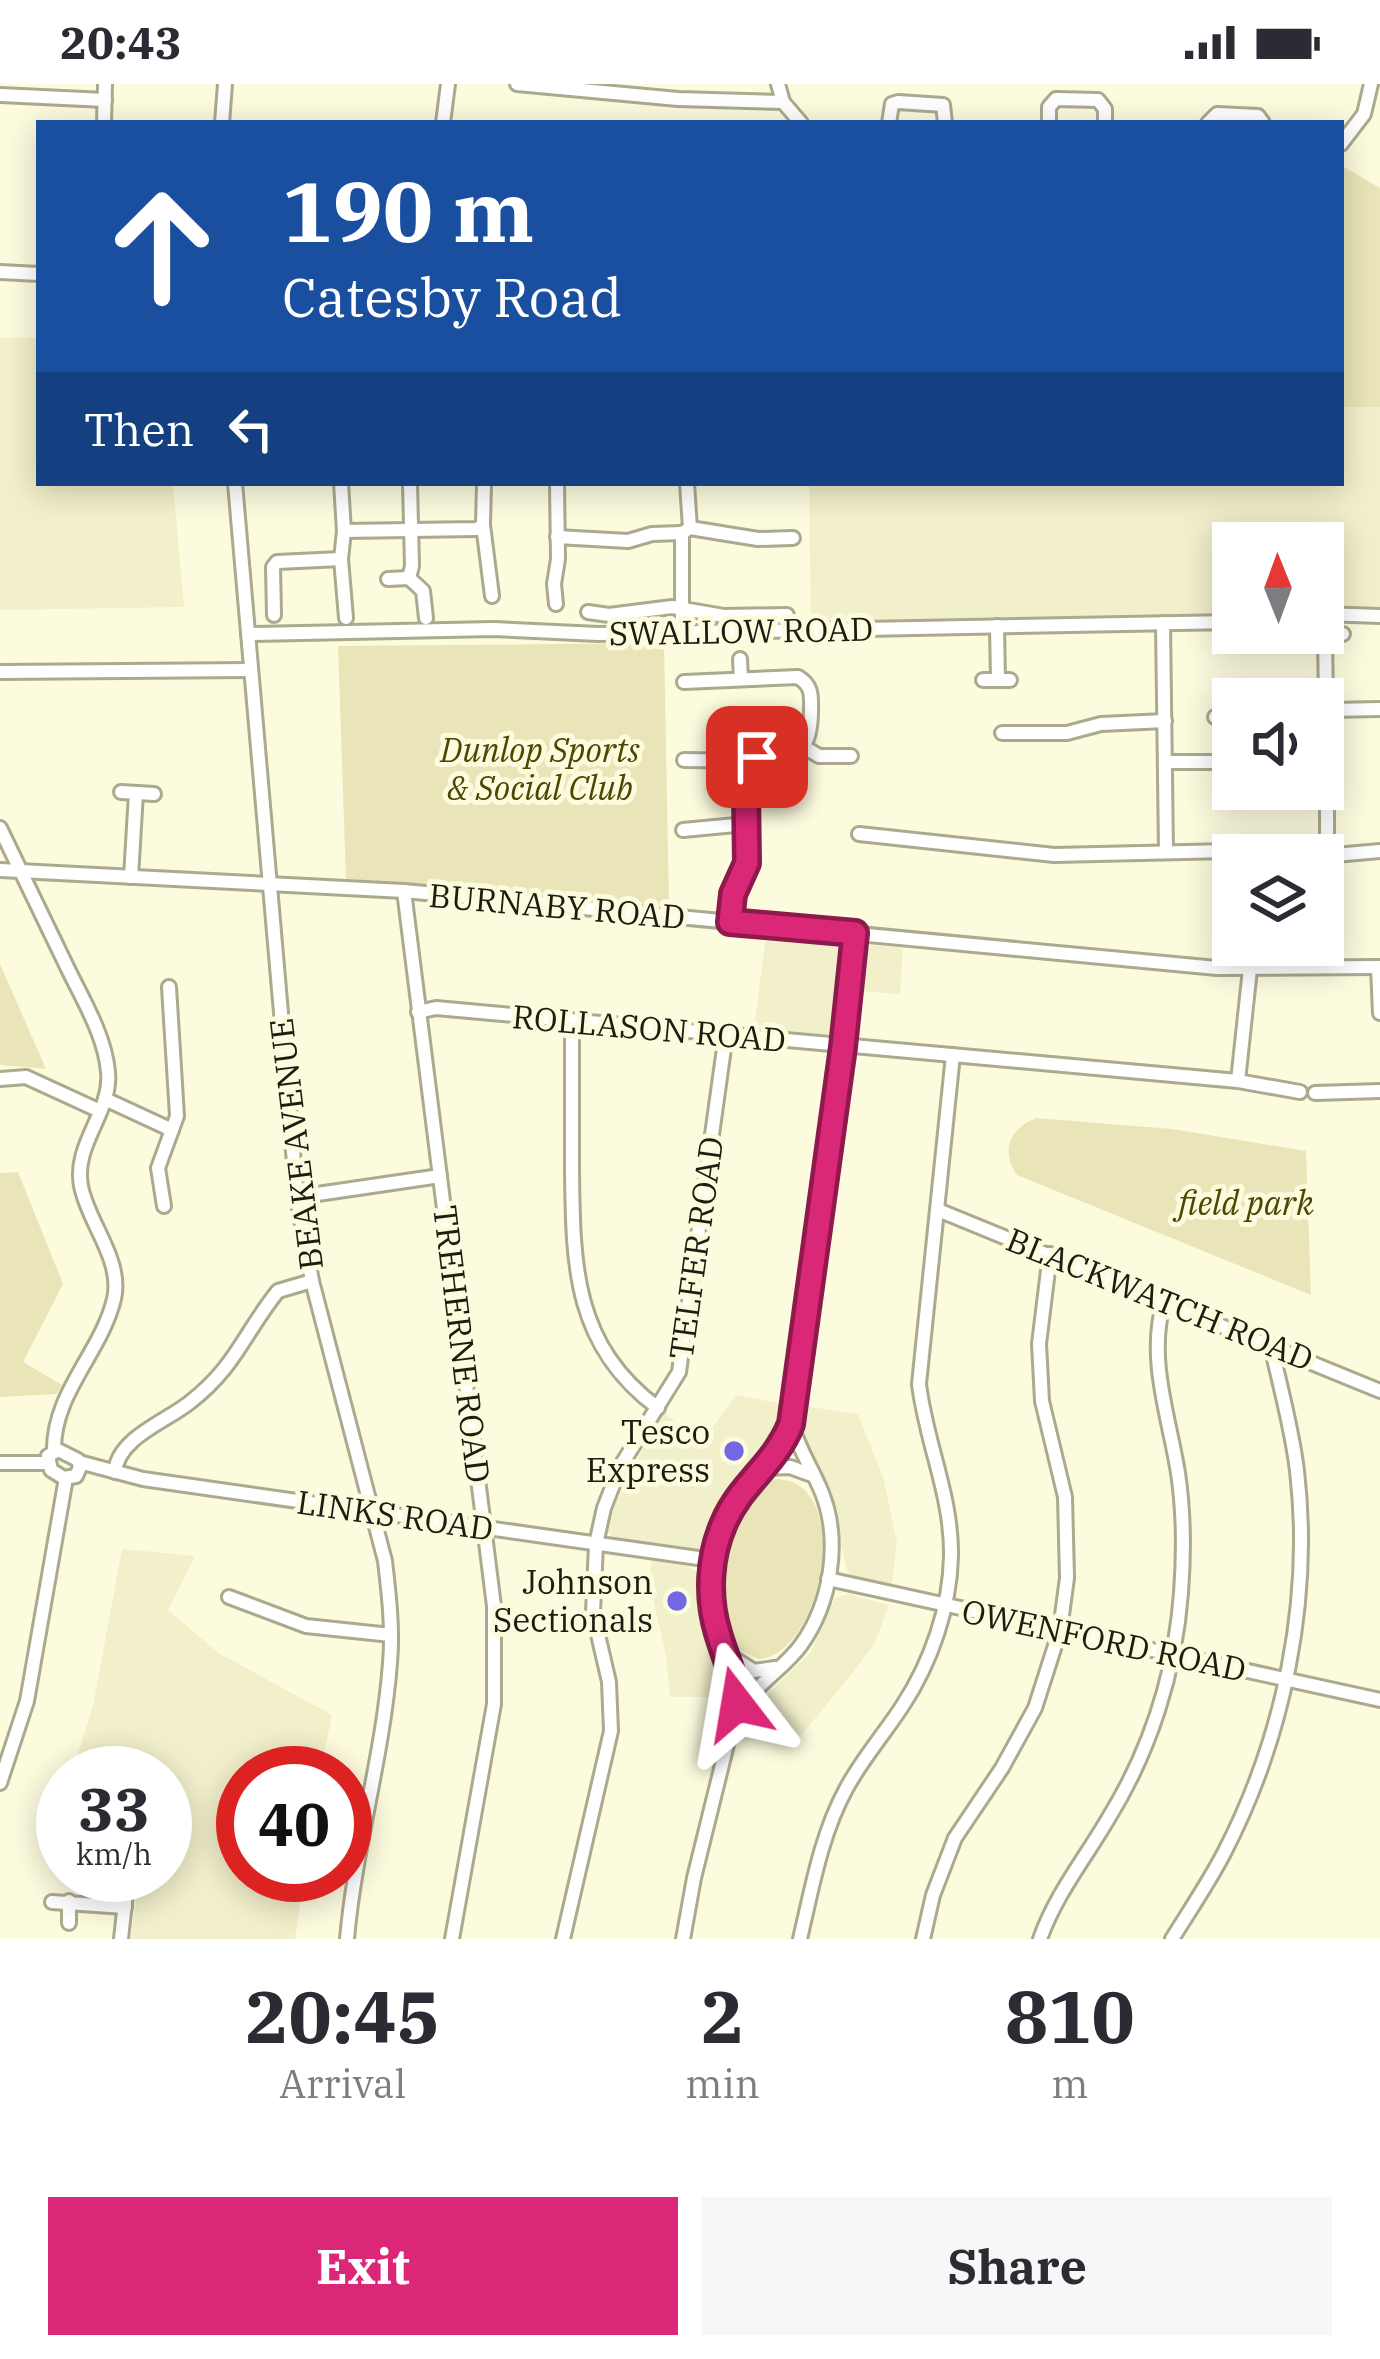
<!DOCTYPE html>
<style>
:root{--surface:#fff;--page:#f7f7f7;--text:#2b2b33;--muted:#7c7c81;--accent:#db2777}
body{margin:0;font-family:"IBM Plex Serif",serif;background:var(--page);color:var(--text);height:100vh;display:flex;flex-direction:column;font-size:45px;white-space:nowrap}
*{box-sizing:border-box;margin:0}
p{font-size:39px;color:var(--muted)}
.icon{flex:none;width:66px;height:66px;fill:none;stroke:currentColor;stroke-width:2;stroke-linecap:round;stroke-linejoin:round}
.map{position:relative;height:1855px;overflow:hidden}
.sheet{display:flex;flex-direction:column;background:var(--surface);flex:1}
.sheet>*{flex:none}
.banner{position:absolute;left:36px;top:36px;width:1308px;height:366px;border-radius:0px;box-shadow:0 6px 30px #0003;background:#1a4fa0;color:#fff;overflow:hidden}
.needle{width:78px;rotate:359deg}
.buttons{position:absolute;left:1212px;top:438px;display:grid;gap:24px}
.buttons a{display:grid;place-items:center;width:132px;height:132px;border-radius:0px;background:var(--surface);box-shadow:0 6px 30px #0003;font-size:60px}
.speed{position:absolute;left:36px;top:1662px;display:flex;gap:24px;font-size:60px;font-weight:700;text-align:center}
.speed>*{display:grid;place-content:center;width:156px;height:156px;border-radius:50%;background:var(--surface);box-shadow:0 6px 30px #0003;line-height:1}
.speed small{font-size:30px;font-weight:400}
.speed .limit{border:18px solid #d22;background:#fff;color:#111}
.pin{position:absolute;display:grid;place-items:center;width:102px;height:102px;color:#fff;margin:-51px;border-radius:24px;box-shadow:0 6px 18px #0006}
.me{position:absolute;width:132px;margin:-66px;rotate:346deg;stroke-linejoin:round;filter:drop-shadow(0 0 9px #0008)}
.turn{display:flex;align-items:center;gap:42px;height:252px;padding:0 48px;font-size:54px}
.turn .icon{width:156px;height:156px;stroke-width:2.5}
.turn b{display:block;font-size:84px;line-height:102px}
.then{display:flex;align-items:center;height:114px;padding:0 48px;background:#0003;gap:24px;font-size:45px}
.eta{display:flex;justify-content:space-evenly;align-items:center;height:204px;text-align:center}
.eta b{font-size:72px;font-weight:800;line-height:84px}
.action{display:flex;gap:24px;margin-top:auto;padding:24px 48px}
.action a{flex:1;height:138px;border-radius:0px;background:var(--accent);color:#fff;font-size:48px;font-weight:800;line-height:138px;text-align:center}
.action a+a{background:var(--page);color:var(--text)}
.status{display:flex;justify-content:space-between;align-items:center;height:84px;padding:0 60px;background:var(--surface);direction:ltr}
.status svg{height:33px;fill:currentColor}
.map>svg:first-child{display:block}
.built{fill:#f2efcb}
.green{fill:#e9e5b8}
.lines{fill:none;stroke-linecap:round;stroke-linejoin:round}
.minor-casing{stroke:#aba98e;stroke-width:18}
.minor{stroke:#fff;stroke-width:12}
.route-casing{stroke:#8e194d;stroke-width:30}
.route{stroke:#db2777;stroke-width:21}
.poi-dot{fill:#7368e3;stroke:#fdfbde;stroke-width:4.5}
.labels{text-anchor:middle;stroke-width:10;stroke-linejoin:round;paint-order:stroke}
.street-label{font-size:33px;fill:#1d1c11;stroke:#fdfbde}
.park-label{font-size:33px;font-style:italic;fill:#4c4601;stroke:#fdfbde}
.poi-label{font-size:33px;fill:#1d1c11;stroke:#fdfbde;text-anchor:end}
</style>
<div class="status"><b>20:43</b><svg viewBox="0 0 49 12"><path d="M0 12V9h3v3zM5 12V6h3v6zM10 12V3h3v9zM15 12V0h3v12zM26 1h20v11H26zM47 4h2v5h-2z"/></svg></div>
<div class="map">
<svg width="1380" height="1855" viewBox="0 0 1380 1855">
<rect width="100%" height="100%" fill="#fdfbde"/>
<g class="built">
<polygon points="39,253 39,399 173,399 184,523 0,526 0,254"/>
<polygon points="1341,323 1380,323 1380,525 1323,528 1323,459 1233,459 1233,531 814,539 811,546 809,399 1341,399"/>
<polygon points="766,851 840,858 846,863 834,951 754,946"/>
<polygon points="872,861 903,864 900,910 859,907 863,870"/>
<polygon points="736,1311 783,1320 783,1336 775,1361 736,1406 705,1461 699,1465 613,1454 607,1447 616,1418 659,1333 666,1330 702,1358"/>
<polygon points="803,1322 858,1330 883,1393 897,1458 892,1501 855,1494 847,1487 831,1410 804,1353"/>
<polygon points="122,1465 195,1472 168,1526 220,1570 332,1631 320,1689 243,1689 243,1791 304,1791 295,1855 131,1855 139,1791 165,1791 165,1689 72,1689 93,1622"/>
<polygon points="652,1476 690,1483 701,1491 706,1523 730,1593 732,1618 706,1613 670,1613 666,1572 649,1496"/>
<polygon points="848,1510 889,1521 875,1559 854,1587 795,1659 746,1644 750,1627 810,1569 835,1514"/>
</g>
<g class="green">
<polygon points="1341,81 1380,104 1380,323 1341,323"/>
<polygon points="664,559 669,822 346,795 338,562"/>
<polygon points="0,880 46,985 0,981"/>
<path d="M1036,1034L1172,1045L1306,1067L1311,1211L1017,1091C1000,1066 1010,1044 1036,1034Z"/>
<polygon points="18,1088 63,1200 23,1278 62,1301 57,1310 0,1313 0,1089"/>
<path d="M774,1395C856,1393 823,1571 759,1575L733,1563C713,1515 718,1419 774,1395Z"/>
</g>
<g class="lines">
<g class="minor-casing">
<g id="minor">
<polyline points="517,0 678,15 783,18"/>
<polyline points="778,0 783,18 801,39"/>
<polyline points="0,11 105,16"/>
<polyline points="104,39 105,0"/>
<polyline points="222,39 225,0"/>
<polyline points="443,39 448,0"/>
<polyline points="889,39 892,20 898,18 943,21 945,39"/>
<polyline points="1049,39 1049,23 1056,15 1098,16 1105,25 1105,39"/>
<polyline points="1208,39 1217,30 1258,32 1263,39"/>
<polyline points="1341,60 1364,30 1371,0"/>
<polyline points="0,188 39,190"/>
<path d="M235,399L297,1113L312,1197L385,1477C389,1511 393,1546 390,1579C383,1672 355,1763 347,1855"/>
<polyline points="341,399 344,447 341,475 346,534"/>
<polyline points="484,399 483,441 492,512"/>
<polyline points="690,444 758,455 793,454"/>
<polyline points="344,447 477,445 483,441"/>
<polyline points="557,453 628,457 652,450 682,449"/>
<polyline points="409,494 412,482 410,399"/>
<polyline points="388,495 409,494 423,507 426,534"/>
<polyline points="556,520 554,500 558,475 557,399"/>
<polyline points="588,528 609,531 672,523 724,532 787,531"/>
<polyline points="1323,530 1380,532"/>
<polyline points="274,531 273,483 277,478 341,475"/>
<polyline points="1163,539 1166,768"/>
<polyline points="997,542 998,596"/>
<polyline points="682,547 682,449 690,444 687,399"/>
<polyline points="248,550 494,545 598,550 1233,538"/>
<polyline points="1278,551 1325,550"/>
<polyline points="740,575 741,595"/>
<polyline points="0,588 250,586"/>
<polyline points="983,596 1010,596"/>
<path d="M684,598L798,593C813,602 811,612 811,628C810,687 785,654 752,677L746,708L747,779L733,810L730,837"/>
<polyline points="1331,626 1380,625"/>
<polyline points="1215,633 1233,632"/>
<polyline points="1002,649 1067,649 1101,640 1165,637"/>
<polyline points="804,663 819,672 851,672"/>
<polyline points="684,676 752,677"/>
<polyline points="1165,678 1233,678"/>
<polyline points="121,708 154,710"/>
<path d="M0,744C23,791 45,838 68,885C83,916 105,952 108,988C112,1028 73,1060 81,1102C88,1139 123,1176 114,1215C101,1269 53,1309 54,1367"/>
<polyline points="683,746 746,740"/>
<polyline points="859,750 1054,771 1272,766 1303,771"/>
<polyline points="1327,771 1327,683 1323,677 1327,671 1326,631 1331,626 1326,620 1325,550 1343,550"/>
<polyline points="1324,772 1380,767"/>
<polyline points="0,786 404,807 1217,884 1380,883"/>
<polyline points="131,793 136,709"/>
<polyline points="404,807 494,1522 494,1620 452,1855"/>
<polyline points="1323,811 1324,811"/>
<polyline points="1378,883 1380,929"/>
<polyline points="418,928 436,924 1238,997 1300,1008"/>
<path d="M572,936C572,986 572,1035 572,1084C573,1181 573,1261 658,1324"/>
<polyline points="0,995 26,993 100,1027"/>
<polyline points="1238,997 1250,885"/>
<polyline points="1315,1009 1380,1007"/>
<polyline points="105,1015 172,1046"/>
<polyline points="297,1113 440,1092"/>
<polyline points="164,1122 158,1084 177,1032 169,903"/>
<polyline points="938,1126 1380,1307"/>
<polygon points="58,1366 78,1376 80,1383 76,1392 64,1394 51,1386 48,1372"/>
<polyline points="79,1378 143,1395 712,1476"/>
<polyline points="0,1379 47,1379"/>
<polyline points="766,1384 790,1383 812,1391"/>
<path d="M115,1388C118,1354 165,1338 189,1319C236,1283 244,1249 278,1207L312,1197"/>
<polyline points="828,1495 1380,1616"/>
<polyline points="229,1513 306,1542 391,1551"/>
<polyline points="729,1571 754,1587 775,1584"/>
<path d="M739,1630C753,1601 783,1586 801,1561C831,1519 841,1457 822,1409C813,1386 799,1366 792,1341"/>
<polyline points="0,1699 27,1617 66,1394"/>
<polyline points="69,1817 69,1839"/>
<polyline points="52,1818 125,1823"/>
<polyline points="121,1855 128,1791"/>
<polyline points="563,1855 611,1647 609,1598 593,1529 596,1460 604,1424 620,1383 679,1288 726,950"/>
<path d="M683,1855L694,1794L737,1620C736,1593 725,1574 718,1548C707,1513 710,1473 724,1439C741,1399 775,1381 792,1340L843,963L855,849"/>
<path d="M800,1855C812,1804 821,1751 846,1705C862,1675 885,1649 903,1621C931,1578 950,1524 951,1472C952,1412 926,1359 919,1300L953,971"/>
<polyline points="923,1855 933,1811 955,1754 1002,1684 1035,1624 1060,1546 1067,1494 1065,1413 1042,1317 1039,1260 1050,1170"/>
<path d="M1040,1855C1056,1810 1084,1776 1108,1735C1150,1667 1175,1589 1181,1509C1184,1469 1184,1429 1178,1389C1169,1332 1147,1275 1164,1217"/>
<path d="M1172,1855C1190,1826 1209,1798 1224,1769C1284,1653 1312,1516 1297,1387C1292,1344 1280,1303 1271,1261"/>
</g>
</g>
<use href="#minor" class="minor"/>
</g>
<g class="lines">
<g class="route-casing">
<path id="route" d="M737,1620C736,1593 725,1574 718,1549C707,1513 709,1473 724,1439C741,1399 774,1382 791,1340L843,963L855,849L730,838L733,810L747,779L746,709L752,677L757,673"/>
</g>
<use href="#route" class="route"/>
</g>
<g class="poi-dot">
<circle cx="734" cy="1367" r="12"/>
<circle cx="677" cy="1517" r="12"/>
</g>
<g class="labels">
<g class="street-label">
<text transform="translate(741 547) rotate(-1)" y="12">SWALLOW ROAD</text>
<text transform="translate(557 822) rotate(5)" y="12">BURNABY ROAD</text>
<text transform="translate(649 944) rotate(5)" y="12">ROLLASON ROAD</text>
<text transform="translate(296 1060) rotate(-97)" y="12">BEAKE AVENUE</text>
<text transform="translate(696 1164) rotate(-82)" y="12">TELFER ROAD</text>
<text transform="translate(1160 1215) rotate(22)" y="12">BLACKWATCH ROAD</text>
<text transform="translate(462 1260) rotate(83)" y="12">TREHERNE ROAD</text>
<text transform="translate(395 1431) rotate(8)" y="12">LINKS ROAD</text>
<text transform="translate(1104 1556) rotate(12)" y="12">OWENFORD ROAD</text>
</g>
<g class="park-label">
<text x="540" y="678">Dunlop Sports<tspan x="540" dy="38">&amp; Social Club</tspan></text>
<text x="1246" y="1131">field park</text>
</g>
<g class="poi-label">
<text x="710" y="1360">Tesco<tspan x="710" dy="38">Express</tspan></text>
<text x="653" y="1510">Johnson<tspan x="653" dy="38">Sectionals</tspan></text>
</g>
</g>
</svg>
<div class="buttons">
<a><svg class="needle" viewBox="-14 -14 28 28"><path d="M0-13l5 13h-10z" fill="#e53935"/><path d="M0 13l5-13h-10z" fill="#7c7c81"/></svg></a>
<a><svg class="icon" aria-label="sound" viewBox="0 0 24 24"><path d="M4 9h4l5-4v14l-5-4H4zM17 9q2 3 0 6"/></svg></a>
<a><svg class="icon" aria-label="layers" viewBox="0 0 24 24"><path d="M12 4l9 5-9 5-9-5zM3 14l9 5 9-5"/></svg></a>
</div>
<div class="speed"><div>33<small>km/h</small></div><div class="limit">40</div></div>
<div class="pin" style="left:757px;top:673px;background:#d93025"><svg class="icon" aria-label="arrive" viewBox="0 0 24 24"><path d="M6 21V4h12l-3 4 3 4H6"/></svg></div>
<svg class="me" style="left:737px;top:1620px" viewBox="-20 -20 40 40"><path d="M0-17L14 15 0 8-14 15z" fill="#db2777" stroke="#fff" stroke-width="4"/></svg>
<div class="banner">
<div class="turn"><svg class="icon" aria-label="ahead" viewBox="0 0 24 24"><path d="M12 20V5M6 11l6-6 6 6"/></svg><div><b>190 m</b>Catesby Road</div></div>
<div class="then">Then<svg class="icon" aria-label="left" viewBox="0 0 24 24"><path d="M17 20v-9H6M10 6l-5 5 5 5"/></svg></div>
</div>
</div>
<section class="sheet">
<div class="eta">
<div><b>20:45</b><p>Arrival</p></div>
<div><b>2</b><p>min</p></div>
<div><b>810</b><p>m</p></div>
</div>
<div class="action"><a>Exit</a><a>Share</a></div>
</section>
